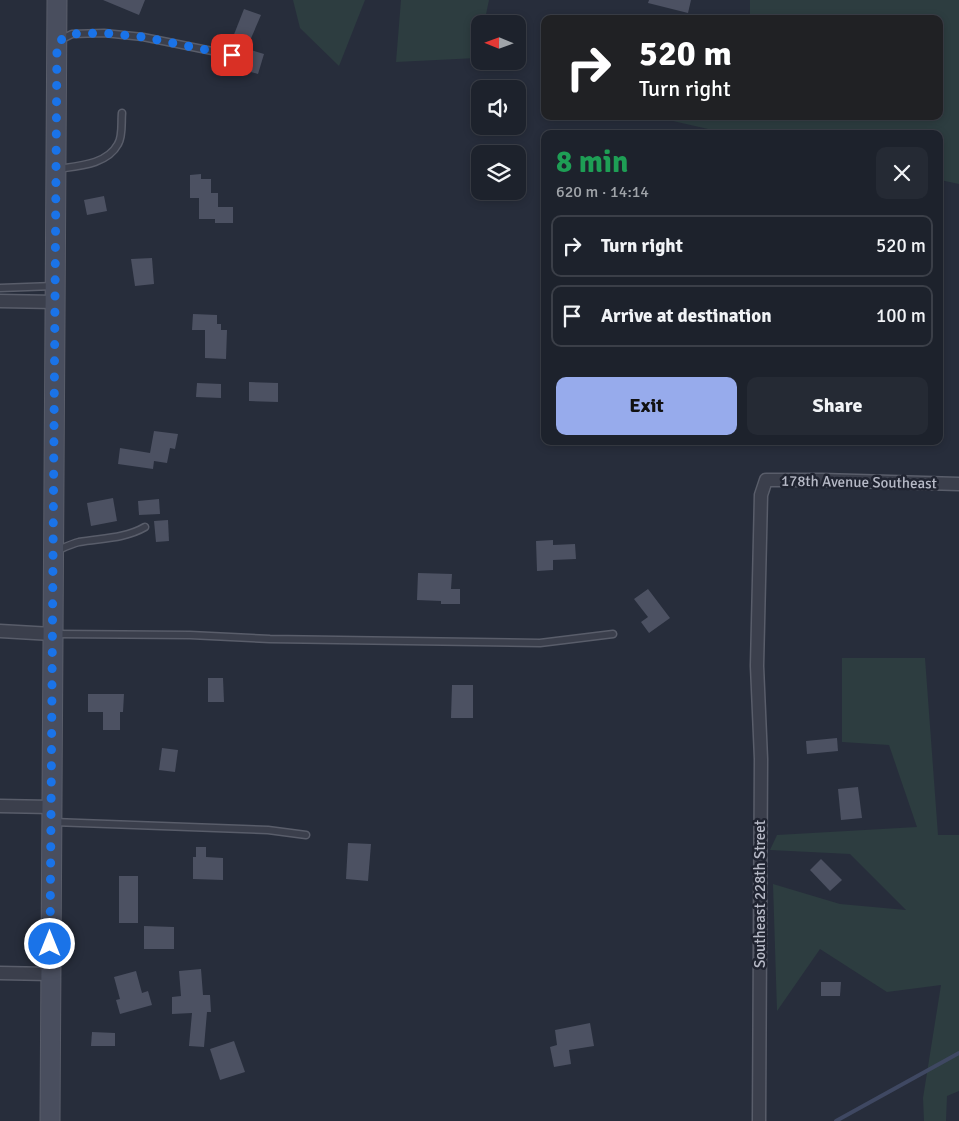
<!DOCTYPE html>
<meta charset="utf-8">
<style>
:root{--surface:#1d222c;--page:#252a34;--text:#f1f3f6;--muted:#a0a4a9;--line:#3b3f48;--accent:#97abec}
body{margin:0;font-family:Signika,sans-serif;background:var(--page);color:var(--text);height:100vh;display:flex;flex-direction:column;font-size:19px;white-space:nowrap}
*{box-sizing:border-box;margin:0}
p{font-size:16px;color:var(--muted)}
.icon{flex:none;width:28px;height:28px;fill:none;stroke:currentColor;stroke-width:2;stroke-linecap:round;stroke-linejoin:round}
.map{position:relative;flex:1;overflow:hidden}
.sheet{position:absolute;left:541px;top:130px;width:402px;height:315px;display:flex;flex-direction:column;background:var(--surface);border-radius:10px;box-shadow:0 2px 8px #0003,0 0 0 1px var(--line)}
.sheet>*{flex:none}
.banner{position:absolute;left:541px;top:15px;width:402px;height:105px;border-radius:10px;box-shadow:0 2px 8px #0003,0 0 0 1px var(--line);background:#202124;color:#fff;overflow:hidden}
.needle{width:32px;rotate:271deg}
.controls{position:absolute;left:471px;top:15px;display:grid;gap:10px}
.controls a{display:grid;place-items:center;width:55px;height:55px;border-radius:10px;background:var(--surface);box-shadow:0 2px 8px #0003,0 0 0 1px var(--line);font-size:25px}
.pin{position:absolute;display:grid;place-items:center;width:42px;height:42px;color:#fff;margin:-21px;border-radius:10px;box-shadow:0 2px 8px #0006}
.me{position:absolute;width:55px;margin:-28px;rotate:0deg;stroke-linejoin:round;filter:drop-shadow(0 0 4px #0008)}
.turn{display:flex;align-items:center;gap:18px;height:105px;padding:0 15px;font-size:22px}
.turn .icon{width:65px;height:65px;stroke-width:2.5}
.turn b{display:block;font-size:35px;line-height:42px}
.round{display:grid;place-items:center;flex:none;width:52px;height:52px;border-radius:10px;background:var(--page)}
.head{display:flex;align-items:center;justify-content:space-between;height:85px;padding:0 15px}
h1{font-size:30px;font-weight:700;line-height:38px;color:#1e9e55}
.button{display:flex;gap:10px;margin-top:auto;padding:10px 15px}
.button a{flex:1;height:58px;border-radius:10px;background:var(--accent);color:#111;font-size:20px;font-weight:700;line-height:58px;text-align:center}
.button a+a{background:var(--page);color:var(--text)}
ul{padding:0;list-style:none}
li{display:flex;align-items:center;gap:15px;height:62px;margin:0 10px 8px;padding:0 5px;border:2px solid var(--line);border-radius:10px}
li div{flex:1}
li b{display:block;font-size:19px}
li em{font-style:normal}
.map>svg:first-child{display:block}
.green{fill:#2d3d40}
.lines{fill:none;stroke-linecap:round;stroke-linejoin:round}
.stream{stroke:#3f4862;stroke-width:4}
.building{fill:#4c5162}
.lane-casing{stroke:#595d6a;stroke-width:9}
.street-casing{stroke:#595d6a;stroke-width:15}
.secondary-casing{stroke:#595d6a;stroke-width:21}
.lane{stroke:#3b3f4c;stroke-width:6}
.street{stroke:#3b3f4c;stroke-width:12}
.secondary{stroke:#494e5e;stroke-width:19}
.route{stroke:#1a73e8;stroke-width:9;stroke-dasharray:0 16.2}
.labels{text-anchor:middle;stroke-width:5;stroke-linejoin:round;paint-order:stroke}
.street-label{font-size:15px;fill:#b7bac7;stroke:#202431}
</style>
<div class="map">
<svg width="959" height="1121" viewBox="0 0 959 1121">
<rect width="100%" height="100%" fill="#272d3b"/>
<g class="green">
<polygon points="293,0 365,0 339,66 300,28"/>
<polygon points="401,0 489,0 484,24 480,24 480,45 477,58 396,62"/>
<polygon points="750,0 959,0 959,184 940,180 940,134 730,134 651,116 940,116 940,19 750,19"/>
<polygon points="842,658 925,658 938,835 959,835 959,1091 947,1096 946,1121 924,1121 923,1098 941,985 887,992 820,949 777,1011 773,884 840,904 906,910 850,854 770,850 777,835 917,827 889,745 842,742"/>
</g>
<g class="lines">
<polyline class="stream" points="836,1121 959,1053"/>
</g>
<g class="building">
<polygon points="103,0 145,0 139,15"/>
<polygon points="649,0 691,0 688,13 648,3"/>
<polygon points="244,9 261,15 249,43 233,37"/>
<polygon points="244,48 264,54 258,74 238,68"/>
<polygon points="201,174 201,179 211,179 211,193 218,193 218,207 233,207 233,223 215,223 215,219 199,219 199,198 190,198 190,175"/>
<polygon points="104,196 107,211 87,215 84,200"/>
<polygon points="152,258 154,284 135,286 131,259"/>
<polygon points="193,314 217,315 217,324 221,324 221,330 227,330 226,359 205,358 205,330 192,330"/>
<polygon points="249,382 278,383 278,402 249,401"/>
<polygon points="197,383 221,384 221,398 196,397"/>
<polygon points="154,431 178,434 175,449 170,448 167,463 154,461 153,469 118,464 120,448 150,453"/>
<polygon points="113,498 117,521 91,526 87,503"/>
<polygon points="159,499 160,514 139,515 138,501"/>
<polygon points="168,520 169,541 156,542 154,521"/>
<polygon points="553,540 553,545 575,544 576,559 553,560 553,570 537,571 536,541"/>
<polygon points="418,573 452,574 451,589 460,589 460,604 441,604 441,601 417,600"/>
<polygon points="648,589 670,618 649,633 641,622 648,617 634,599"/>
<polygon points="208,678 223,678 224,702 208,702"/>
<polygon points="452,685 473,685 473,718 451,718"/>
<polygon points="88,694 124,694 123,712 120,712 120,730 103,730 103,712 88,712"/>
<polygon points="837,738 838,751 807,754 806,741"/>
<polygon points="162,748 178,750 175,772 159,770"/>
<polygon points="858,787 862,818 841,820 838,789"/>
<polygon points="348,843 371,844 368,881 346,879"/>
<polygon points="196,847 206,847 206,857 223,858 223,880 193,879 193,857 196,857"/>
<polygon points="821,859 842,880 830,891 810,870"/>
<rect x="119" y="876" width="19" height="47"/>
<polygon points="144,926 174,927 174,949 144,949"/>
<polygon points="201,969 203,995 210,995 211,1012 207,1012 204,1047 189,1046 192,1013 172,1014 172,997 181,996 179,971"/>
<polygon points="136,971 142,993 148,991 152,1005 120,1014 116,1000 120,999 114,977"/>
<polygon points="821,982 841,982 840,996 821,996"/>
<polygon points="590,1023 594,1046 569,1050 571,1064 554,1067 550,1047 557,1045 555,1030"/>
<polygon points="92,1032 115,1033 115,1046 91,1046"/>
<polygon points="234,1041 245,1072 220,1080 210,1049"/>
</g>
<g class="lines">
<g class="lane-casing">
<g id="lane">
<polyline points="60,40 72,34 104,33 143,37 232,55"/>
<path d="M57,169C77,166 107,165 118,144C123,136 121,122 122,113"/>
<polyline points="0,288 54,286"/>
<path d="M56,551C63,548 71,544 79,542C101,538 124,539 145,527"/>
<polyline points="55,634 190,635 270,639 540,643 613,634"/>
<polyline points="53,822 268,830 306,835"/>
</g>
</g>
<g class="street-casing">
<g id="street">
<polyline points="0,301 55,302"/>
<polyline points="0,631 52,634"/>
<polyline points="0,806 51,807"/>
<polyline points="0,973 50,974"/>
<polyline points="759,1121 761,759 757,666 761,495 766,480 822,480 959,484"/>
</g>
</g>
<g class="secondary-casing">
<polyline id="secondary" points="50,1121 57,0"/>
</g>
<use href="#lane" class="lane"/>
<use href="#street" class="street"/>
<use href="#secondary" class="secondary"/>
</g>
<g class="lines">
<polyline class="route" points="50,944 57,42 72,34 104,33 143,37 232,55"/>
</g>
<g class="labels">
<g class="street-label">
<text transform="translate(859 482) rotate(1)" y="5">178th Avenue Southeast</text>
<text transform="translate(760 894) rotate(-90)" y="5">Southeast 228th Street</text>
</g>
</g>
</svg>
<div class="controls">
<a><svg class="needle" viewBox="-14 -14 28 28"><path d="M0-13l5 13h-10z" fill="#e53935"/><path d="M0 13l5-13h-10z" fill="#a0a4a9"/></svg></a>
<a><svg class="icon" aria-label="sound" viewBox="0 0 24 24"><path d="M4 9h4l5-4v14l-5-4H4zM17 9q2 3 0 6"/></svg></a>
<a><svg class="icon" aria-label="layers" viewBox="0 0 24 24"><path d="M12 4l9 5-9 5-9-5zM3 14l9 5 9-5"/></svg></a>
</div>
<div class="pin" style="left:232px;top:55px;background:#d93025"><svg class="icon" aria-label="arrive" viewBox="0 0 24 24"><path d="M6 21V4h12l-3 4 3 4H6"/></svg></div>
<svg class="me" style="left:50px;top:944px" viewBox="-20 -20 40 40"><circle r="17" fill="#1a73e8" stroke="#fff" stroke-width="3"/><path d="M0-11L8 9 0 5-8 9z" fill="#fff"/></svg>
<div class="banner">
<div class="turn"><svg class="icon" aria-label="right" viewBox="0 0 24 24"><path d="M7 20v-9h11M14 6l5 5-5 5"/></svg><div><b>520 m</b>Turn right</div></div>
</div>
<section class="sheet">
<div class="head"><div><h1>8 min</h1><p>620 m · 14:14</p></div><a class="round"><svg class="icon" aria-label="close" viewBox="0 0 24 24"><path d="M6 6l12 12M18 6L6 18"/></svg></a></div>
<ul>
<li><svg class="icon" aria-label="right" viewBox="0 0 24 24"><path d="M7 20v-9h11M14 6l5 5-5 5"/></svg><div><b>Turn right</b></div><em>520 m</em></li>
<li><svg class="icon" aria-label="arrive" viewBox="0 0 24 24"><path d="M6 21V4h12l-3 4 3 4H6"/></svg><div><b>Arrive at destination</b></div><em>100 m</em></li>
</ul>
<div class="button"><a>Exit</a><a>Share</a></div>
</section>
</div>
